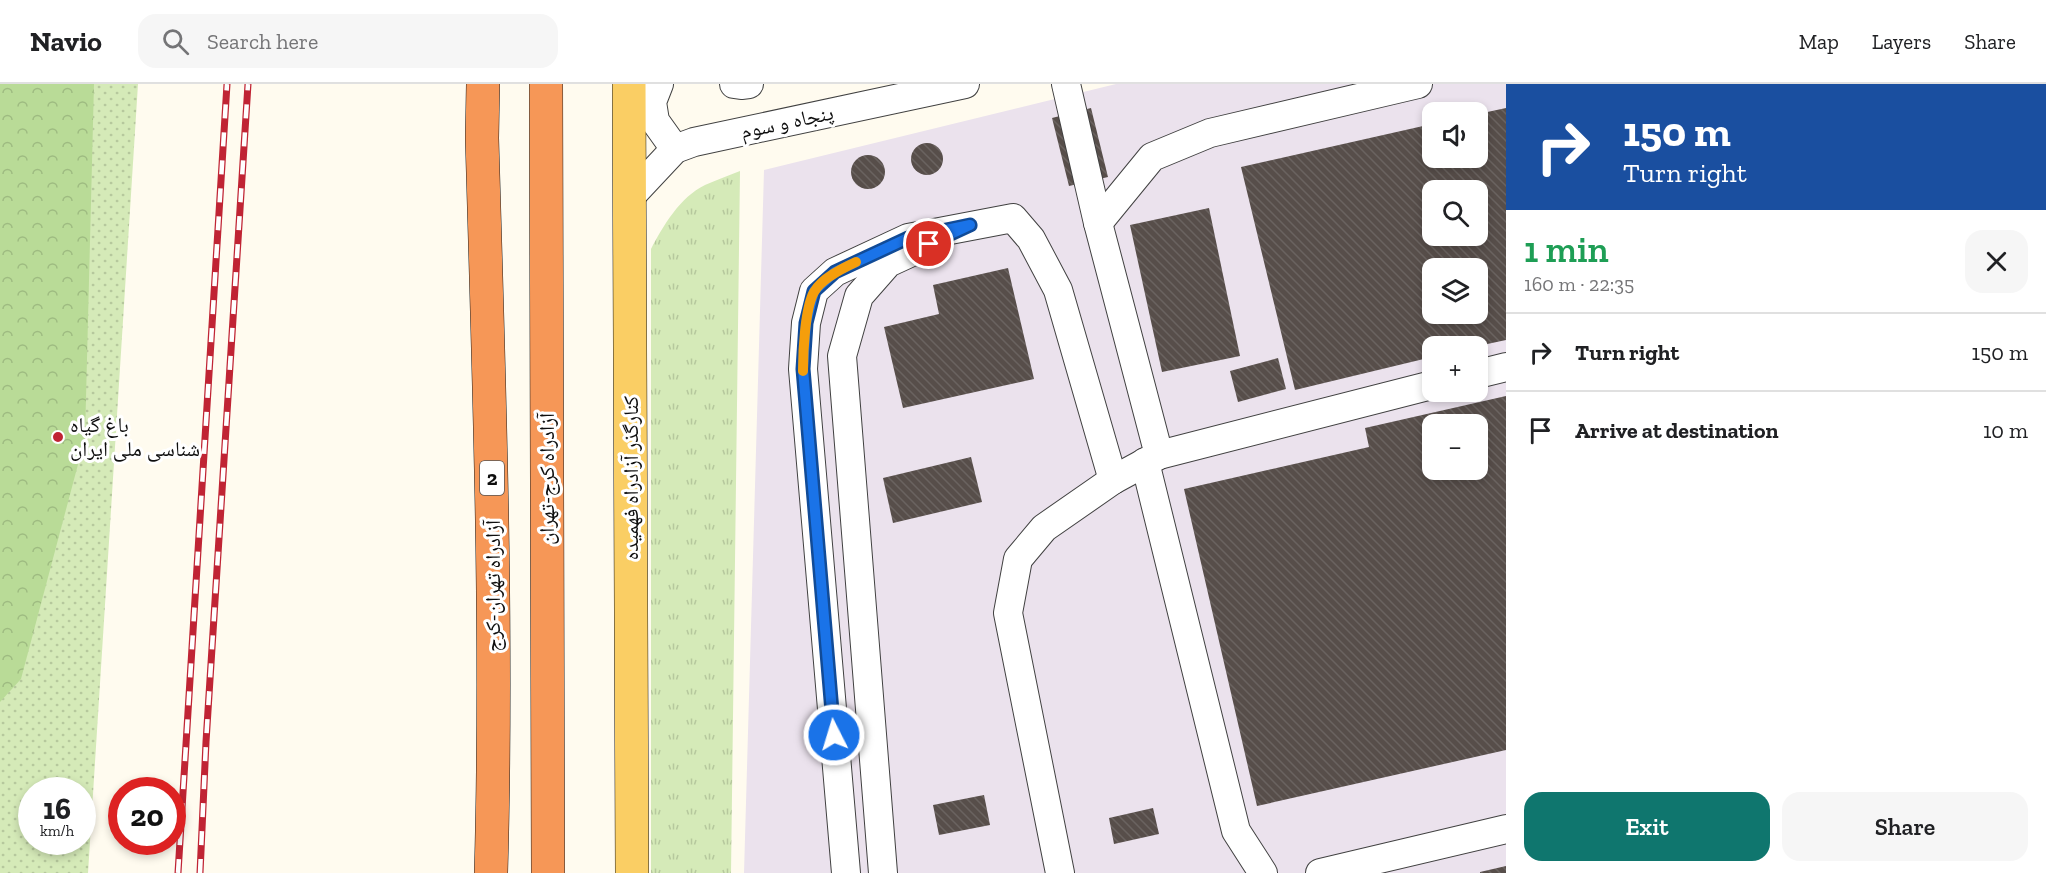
<!DOCTYPE html>
<meta charset="utf-8">
<style>
:root{--surface:#fff;--page:#f6f6f6;--text:#202124;--muted:#757577;--line:#e0e0e0;--accent:#0f766e}
body{margin:0;font-family:"Zilla Slab","Noto Naskh Arabic",serif;background:var(--page);color:var(--text);height:100vh;display:flex;flex-direction:column;font-size:22px;white-space:nowrap}
*{box-sizing:border-box;margin:0}
p{font-size:20px;color:var(--muted)}
.icon{flex:none;width:33px;height:33px;fill:none;stroke:currentColor;stroke-width:2;stroke-linecap:round;stroke-linejoin:round}
.map{position:relative;flex:1;overflow:hidden}
.details{display:flex;flex-direction:column;background:var(--surface);width:540px}
.details>*{flex:none}
.guide{background:#1a4fa0;color:#fff;overflow:hidden}
.tools{position:absolute;left:1422px;top:18px;display:grid;gap:12px}
.tools a{display:grid;place-items:center;width:66px;height:66px;border-radius:12px;background:var(--surface);box-shadow:0 3px 9px #0003;font-size:30px}
.speed{position:absolute;left:18px;top:693px;display:flex;gap:12px;font-size:30px;font-weight:700;text-align:center}
.speed>*{display:grid;place-content:center;width:78px;height:78px;border-radius:50%;background:var(--surface);box-shadow:0 3px 9px #0003;line-height:1}
.speed small{font-size:15px;font-weight:400}
.speed .limit{border:9px solid #d22;background:#fff;color:#111}
.pin{position:absolute;display:grid;place-items:center;width:51px;height:51px;color:#fff;margin:-26px;border:3px solid #fff;border-radius:50%;box-shadow:0 2px 6px #0007}
.me{position:absolute;width:66px;margin:-33px;rotate:355deg;stroke-linejoin:round;filter:drop-shadow(0 0 4px #0008)}
.turn{display:flex;align-items:center;gap:21px;height:126px;padding:0 18px;font-size:27px}
.turn .icon{width:78px;height:78px;stroke-width:2.5}
.turn b{display:block;font-size:42px;line-height:51px}
.round{display:grid;place-items:center;flex:none;width:63px;height:63px;border-radius:18px;background:var(--page)}
.summary{display:flex;align-items:center;justify-content:space-between;height:102px;padding:0 18px}
h1{font-size:36px;font-weight:600;line-height:45px;color:#1e9e55}
.action{display:flex;gap:12px;margin-top:auto;padding:12px 18px}
.action a{flex:1;height:69px;border-radius:18px;background:var(--accent);color:#fff;font-size:24px;font-weight:600;line-height:69px;text-align:center}
.action a+a{background:var(--page);color:var(--text)}
ul{padding:0;list-style:none}
li{display:flex;align-items:center;gap:18px;height:78px;padding:0 18px;border-top:2px solid var(--line)}
li div{flex:1}
li b{display:block;font-size:22px}
li em{font-style:normal}
header{display:flex;align-items:center;gap:36px;box-sizing:border-box;height:84px;padding:0 30px;background:var(--surface);border-bottom:2px solid var(--line)}
header strong{font-size:28px}
nav{display:flex;gap:33px;margin-inline-start:auto;font-size:21px}
.search{width:420px;height:54px;background:var(--page);display:flex;align-items:center;gap:15px;box-sizing:border-box;padding:0 21px;border-radius:18px;color:var(--muted);font-size:22px}
main{display:flex;flex:1;min-height:0}
.map>svg:first-child{display:block}
.industrial{fill:#ebe2ed;fill-rule:evenodd}
.grass{fill:url(#grass-dots);fill-rule:evenodd}
.forest{fill:url(#forest-crowns)}
.park{fill:url(#park-tufts)}
.building{fill:url(#building-back-hatch);fill-rule:evenodd}
.lines{fill:none;stroke-linecap:round;stroke-linejoin:round}
.minor-casing{stroke:#414141;stroke-width:30}
.major-casing{stroke:#1f1f1f;stroke-width:34}
.highway-casing{stroke:#1f1f1f;stroke-width:34}
.minor{stroke:#fff;stroke-width:28}
.major{stroke:#face64;stroke-width:33}
.highway{stroke:#f69757;stroke-width:33}
.rail-casing{stroke:#c02434;stroke-width:7}
.rail{stroke:#fff;stroke-width:4.5;stroke-dasharray:14;stroke-linecap:butt}
.route-casing{stroke:#114b97;stroke-width:15}
.route{stroke:#1a73e8;stroke-width:10}
.slow{stroke:#f59e0b;stroke-width:10}
.poi-dot{fill:#c02434;stroke:#fff;stroke-width:2}
.labels{text-anchor:middle;stroke-width:6;stroke-linejoin:round;paint-order:stroke}
.shield{fill:#fff;stroke:#565656;stroke-width:1.5}
.shield-label{font-size:20px;font-weight:bold;fill:#0e0e0e}
.street-label{font-size:21px;fill:#0e0e0e;stroke:#fff}
.poi-label{font-size:21px;fill:#0e0e0e;stroke:#fff;text-anchor:start}
</style>
<header>
<strong>Navio</strong>
<div class="search"><svg class="icon" aria-label="search" viewBox="0 0 24 24"><circle cx="10" cy="10" r="6"/><path d="M15 15l6 6"/></svg>Search here</div>
<nav><a>Map</a><a>Layers</a><a>Share</a></nav>
</header>
<main>
<div class="map">
<svg width="1506" height="789" viewBox="0 0 1506 789">
<defs>
<pattern id="grass-dots" width="8" height="8" patternUnits="userSpaceOnUse" patternTransform="scale(1.5)"><rect width="8" height="8" fill="#d5eab8"/><path d="M2 2h.1M6 6h.1" fill="none" stroke="#b6c89d" stroke-width="1.8" stroke-linecap="round"/></pattern>
<pattern id="forest-crowns" width="20" height="18" patternUnits="userSpaceOnUse" patternTransform="scale(1.5)"><rect width="20" height="18" fill="#b9db97"/><path d="M2 6a3 3 0 1 1 6 0M12 15a3 3 0 1 1 6 0" fill="none" stroke="#9ebb81"/></pattern>
<pattern id="park-tufts" width="24" height="20" patternUnits="userSpaceOnUse" patternTransform="scale(1.5)"><rect width="24" height="20" fill="#d5eab8"/><path d="M3 7l-1-3M5 7V3M7 7l1-3M15 17l-1-3M17 17v-4M19 17l1-3" fill="none" stroke="#b6c89d"/></pattern>
<pattern id="building-back-hatch" width="6" height="6" patternUnits="userSpaceOnUse" patternTransform="scale(1.5)"><rect width="6" height="6" fill="#574e4a"/><path d="M-1 5l2 2M0 0l6 6M5-1l2 2" fill="none" stroke="#6a6360"/></pattern>
</defs>
<rect width="100%" height="100%" fill="#fffbef"/>
<path class="industrial" d="M1116,0H1506V789H744L764,86ZM1432,28H1478V74H1432ZM1432,106H1478V152H1432ZM1432,184H1478V230H1432ZM1432,262H1478V308H1432ZM1432,340H1478V386H1432Z"/>
<path class="grass" d="M0,0H138L88,789H0ZM32,706H82V758H32Z"/>
<polygon class="forest" points="0,0 94,0 85,354 21,595 0,618"/>
<path class="park" d="M740,87L731,789H651V165C663,142 680,113 705,101C716,96 728,92 740,87Z"/>
<g class="building">
<polygon points="1091,24 1108,93 1069,102 1052,34"/>
<path d="M1506,24V256L1478,262H1432V273L1295,306L1241,83L1432,40V74H1478V30ZM1432,106H1478V152H1432ZM1432,184H1478V230H1432Z"/>
<circle cx="927" cy="75" r="16"/>
<circle cx="868" cy="88" r="17"/>
<polygon points="1209,124 1240,272 1162,288 1130,141"/>
<polygon points="1008,184 1034,295 903,324 884,243 939,230 933,201"/>
<polygon points="1278,274 1286,305 1238,318 1230,287"/>
<path d="M1506,312V666L1257,722L1184,405L1369,363L1365,344ZM1432,340H1478V386H1432Z"/>
<polygon points="971,373 982,418 893,439 883,394"/>
<polygon points="984,711 990,741 939,751 933,721"/>
<polygon points="1153,724 1159,750 1114,760 1109,734"/>
<polygon points="1506,782 1506,789 1480,789 1480,788"/>
</g>
<g class="lines">
<g class="minor-casing">
<g id="minor">
<polyline points="659,0 652,18 655,37 675,65"/>
<polyline points="734,0 741,1 749,0"/>
<polyline points="630,113 675,65 694,58 965,0"/>
<polyline points="1098,139 1152,73 1210,49 1418,0"/>
<polyline points="1478,290 1506,283"/>
<polyline points="1159,371 1432,301"/>
<polyline points="1145,378 1236,747 1263,789"/>
<polyline points="846,789 803,285 806,239 814,207 835,188 908,154 1013,134 1031,155 1058,206 1113,396"/>
<polyline points="883,789 842,272 859,212 888,179 914,167"/>
<polyline points="1060,789 1008,529 1018,475 1044,444 1113,396 1159,371 1098,139 1066,0"/>
<polyline points="1320,789 1506,745"/>
</g>
</g>
<g class="major-casing">
<polyline id="major" points="629,0 632,789"/>
</g>
<g class="highway-casing">
<g id="highway">
<path d="M483,0L482,54C489,299 498,544 491,789"/>
<polyline points="546,0 548,789"/>
</g>
</g>
<use href="#minor" class="minor"/>
<use href="#major" class="major"/>
<use href="#highway" class="highway"/>
<g class="rail-casing">
<g id="rail">
<polyline points="178,789 227,0"/>
<polyline points="200,789 206,658 248,0"/>
</g>
</g>
<use href="#rail" class="rail"/>
</g>
<g class="lines">
<g class="route-casing">
<polyline id="route" points="834,651 803,285 806,239 814,207 835,188 908,154 970,141 929,160"/>
</g>
<use href="#route" class="route"/>
<path class="slow" d="M803,287C803,268 805,224 814,208C822,194 843,184 856,178"/>
</g>
<circle class="poi-dot" cx="58" cy="353" r="6"/>
<g class="labels">
<rect class="shield" x="480" y="377" width="24" height="34" rx="4.5"/>
<g class="shield-label">
<text x="492" y="401">2</text>
</g>
<g class="street-label">
<text transform="translate(787 38) rotate(-12)" y="7">پنجاه و سوم</text>
<text transform="translate(631 394) rotate(-90)" y="7">کنارگذر آزادراه فهمیده</text>
<text transform="translate(547 395) rotate(-90)" y="7">آزادراه کرج-تهران</text>
<text transform="translate(493 502) rotate(-90)" y="7">آزادراه تهران-کرج</text>
</g>
<g class="poi-label">
<text x="70" y="348">باغ گیاه‌<tspan x="70" dy="24">شناسی ملی ایران</tspan></text>
</g>
</g>
</svg>
<div class="tools">
<a><svg class="icon" aria-label="sound" viewBox="0 0 24 24"><path d="M4 9h4l5-4v14l-5-4H4zM17 9q2 3 0 6"/></svg></a>
<a><svg class="icon" aria-label="search" viewBox="0 0 24 24"><circle cx="10" cy="10" r="6"/><path d="M15 15l6 6"/></svg></a>
<a><svg class="icon" aria-label="layers" viewBox="0 0 24 24"><path d="M12 4l9 5-9 5-9-5zM3 14l9 5 9-5"/></svg></a>
<a>+</a>
<a>−</a>
</div>
<div class="speed"><div>16<small>km/h</small></div><div class="limit">20</div></div>
<div class="pin" style="left:929px;top:160px;background:#d93025"><svg class="icon" aria-label="arrive" viewBox="0 0 24 24"><path d="M6 21V4h12l-3 4 3 4H6"/></svg></div>
<svg class="me" style="left:834px;top:651px" viewBox="-20 -20 40 40"><circle r="17" fill="#1a73e8" stroke="#fff" stroke-width="3"/><path d="M0-11L8 9 0 5-8 9z" fill="#fff"/></svg>
</div>
<section class="details">
<div class="guide">
<div class="turn"><svg class="icon" aria-label="right" viewBox="0 0 24 24"><path d="M7 20v-9h11M14 6l5 5-5 5"/></svg><div><b>150 m</b>Turn right</div></div>
</div>
<div class="summary"><div><h1>1 min</h1><p>160 m · 22:35</p></div><a class="round"><svg class="icon" aria-label="close" viewBox="0 0 24 24"><path d="M6 6l12 12M18 6L6 18"/></svg></a></div>
<ul>
<li><svg class="icon" aria-label="right" viewBox="0 0 24 24"><path d="M7 20v-9h11M14 6l5 5-5 5"/></svg><div><b>Turn right</b></div><em>150 m</em></li>
<li><svg class="icon" aria-label="arrive" viewBox="0 0 24 24"><path d="M6 21V4h12l-3 4 3 4H6"/></svg><div><b>Arrive at destination</b></div><em>10 m</em></li>
</ul>
<div class="action"><a>Exit</a><a>Share</a></div>
</section>
</main>
